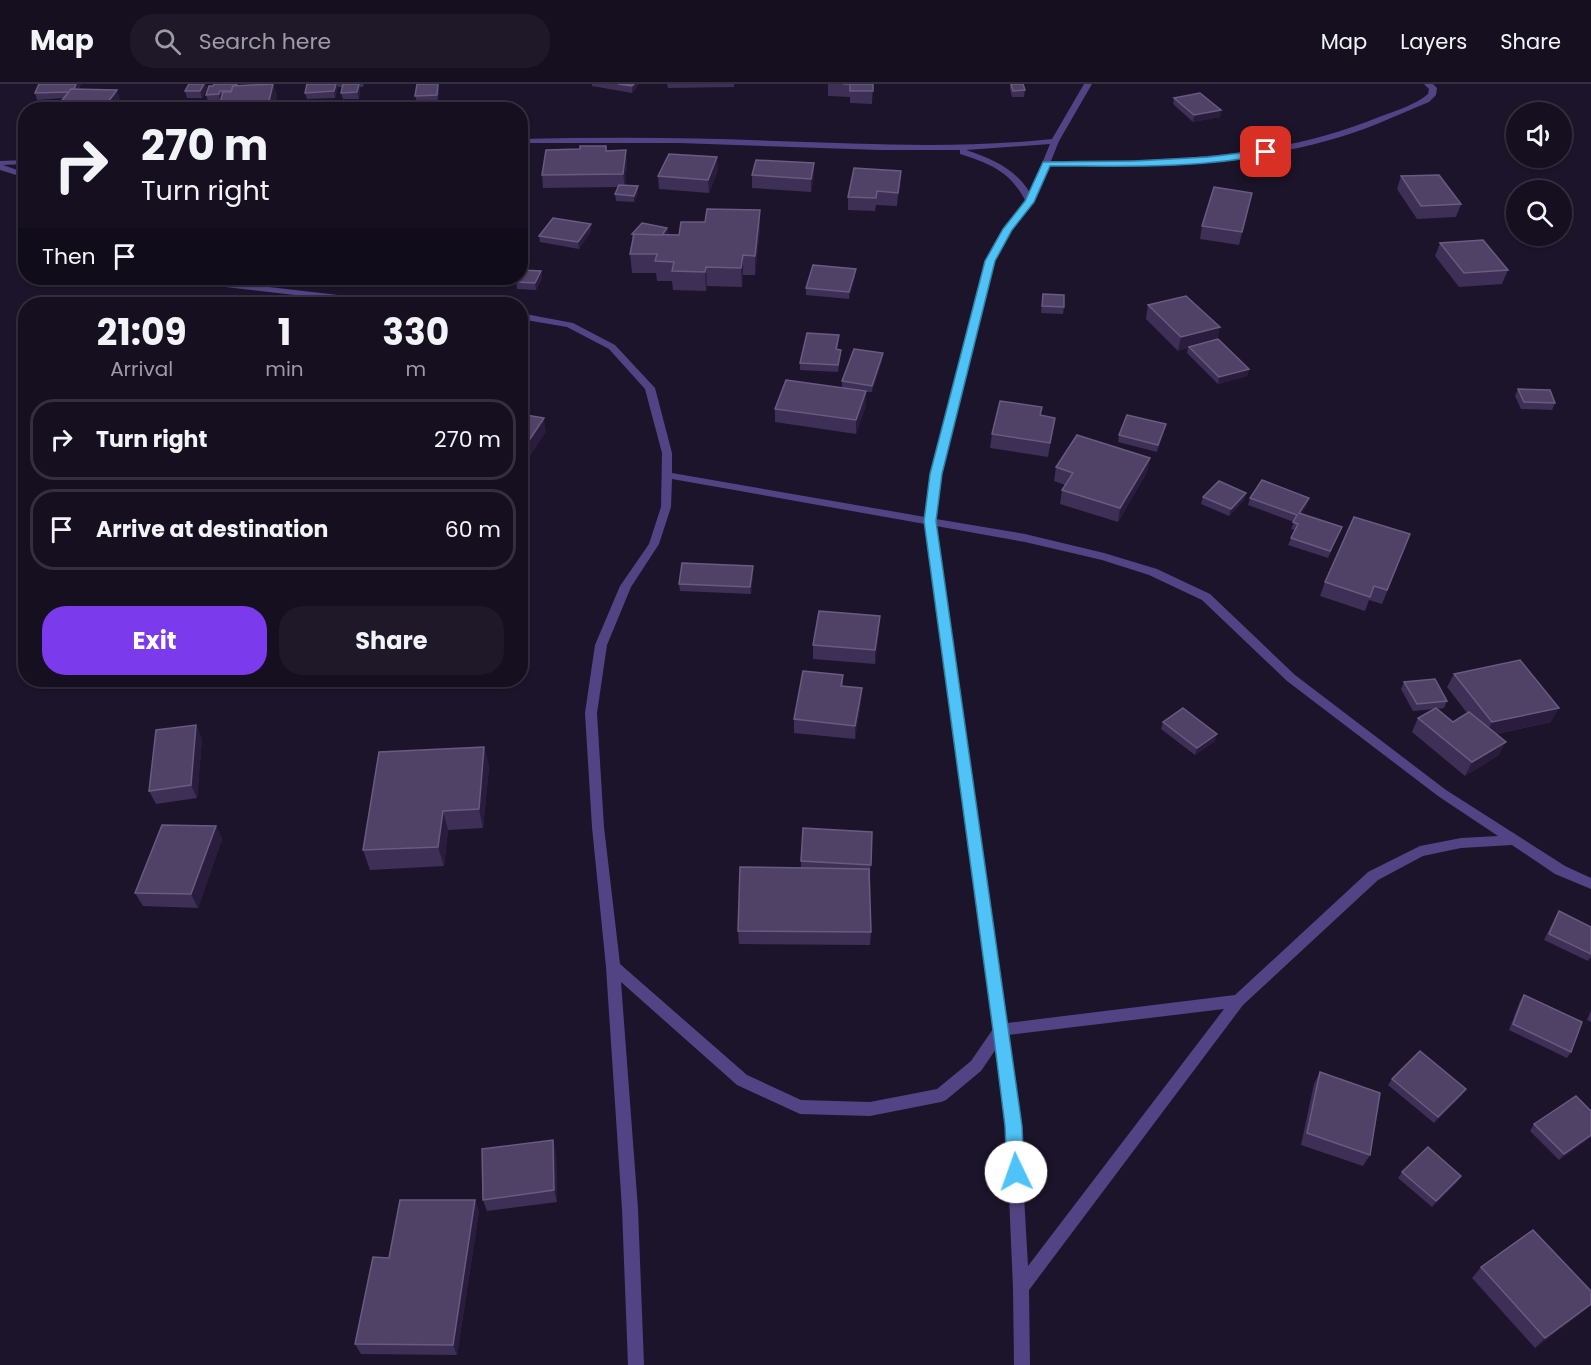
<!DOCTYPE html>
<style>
:root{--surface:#150f20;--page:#1e1829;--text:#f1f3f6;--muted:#9d9ca5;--line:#342f3e;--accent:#7c3aed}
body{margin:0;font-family:Poppins,sans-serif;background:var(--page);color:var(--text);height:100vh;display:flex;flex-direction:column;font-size:22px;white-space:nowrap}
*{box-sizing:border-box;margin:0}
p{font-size:20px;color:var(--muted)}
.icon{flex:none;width:33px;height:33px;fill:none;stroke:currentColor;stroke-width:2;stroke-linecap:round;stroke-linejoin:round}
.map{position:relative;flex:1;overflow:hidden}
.details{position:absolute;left:18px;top:213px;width:510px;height:390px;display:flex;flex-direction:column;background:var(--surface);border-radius:24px;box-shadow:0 2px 4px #0004,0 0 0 2px var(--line)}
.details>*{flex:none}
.banner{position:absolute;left:18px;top:18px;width:510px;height:183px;border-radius:24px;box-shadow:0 2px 4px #0004,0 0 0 2px var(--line);background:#150f20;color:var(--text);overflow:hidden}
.buttons{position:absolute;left:1506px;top:18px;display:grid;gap:12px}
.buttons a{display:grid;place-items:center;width:66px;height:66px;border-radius:50%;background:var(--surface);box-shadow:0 2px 4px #0004,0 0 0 2px var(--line);font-size:30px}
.pin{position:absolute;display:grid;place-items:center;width:51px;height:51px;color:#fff;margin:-26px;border-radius:12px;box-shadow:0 3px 9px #0006}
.me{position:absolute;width:66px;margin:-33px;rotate:357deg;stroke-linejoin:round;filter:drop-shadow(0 0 4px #0008)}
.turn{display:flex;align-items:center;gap:21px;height:126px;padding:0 24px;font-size:27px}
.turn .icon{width:78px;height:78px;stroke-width:2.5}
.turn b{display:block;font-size:42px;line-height:51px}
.then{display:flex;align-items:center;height:57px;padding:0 24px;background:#0003;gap:12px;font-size:22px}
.eta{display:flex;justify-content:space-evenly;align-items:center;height:102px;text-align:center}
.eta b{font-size:36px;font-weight:700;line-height:42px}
.button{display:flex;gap:12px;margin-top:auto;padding:12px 24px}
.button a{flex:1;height:69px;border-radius:24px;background:var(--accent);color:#fff;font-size:24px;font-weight:700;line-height:69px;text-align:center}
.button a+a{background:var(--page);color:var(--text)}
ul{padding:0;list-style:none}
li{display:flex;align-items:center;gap:18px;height:81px;margin:0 12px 9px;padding:0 12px;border:3px solid var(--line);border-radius:24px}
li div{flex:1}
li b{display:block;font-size:22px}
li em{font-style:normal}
header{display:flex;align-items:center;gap:36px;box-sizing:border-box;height:84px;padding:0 30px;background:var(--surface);border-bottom:2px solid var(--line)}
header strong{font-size:28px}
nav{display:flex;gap:33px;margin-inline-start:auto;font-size:21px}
.search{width:420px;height:54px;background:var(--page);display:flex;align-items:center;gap:15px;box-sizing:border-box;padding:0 21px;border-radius:24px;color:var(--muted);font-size:22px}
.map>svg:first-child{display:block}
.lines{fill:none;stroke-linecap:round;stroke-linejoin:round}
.minor{fill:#524484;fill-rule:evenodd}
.wall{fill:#3e2f56}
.shaded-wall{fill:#291c3d}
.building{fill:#504267;stroke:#685b7f;stroke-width:1.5}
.route{fill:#4fc3f7;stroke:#337fa1;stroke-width:1.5}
</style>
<header>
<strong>Map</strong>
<div class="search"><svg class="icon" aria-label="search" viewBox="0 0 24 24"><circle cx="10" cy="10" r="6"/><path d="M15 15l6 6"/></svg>Search here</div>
<nav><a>Map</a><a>Layers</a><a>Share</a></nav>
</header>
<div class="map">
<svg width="1591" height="1281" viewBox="0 0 1591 1281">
<rect width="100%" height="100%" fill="#1c142a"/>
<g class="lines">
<g class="minor">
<path d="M1084,0H1092L1059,57L1051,77C1162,77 1275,76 1379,33C1395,27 1415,21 1428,10L1429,5L1424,0H1433L1437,4L1436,11L1429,18C1395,32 1362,48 1326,57C1236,82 1142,82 1049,81L1034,118L1012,146L994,177L941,390L936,435L1025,450L1104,469L1157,485L1210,510L1295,591L1446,706L1565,782L1591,794V805L1555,790L1512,761L1461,764L1423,772L1378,796L1243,921L1029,1206L1030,1281H1014L1013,1204L1006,1042L996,965L981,987L946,1016L941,1018L870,1032L800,1030L737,1001L621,898L638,1125L644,1281H628L622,1125L606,883L592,743L585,629L595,561L620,502L649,460L661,423L662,369L645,305L609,265L567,243L520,235V229L573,239L615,261L655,304L672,369V389L925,433L931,390L986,177L1004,145L1026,118C1010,87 991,80 960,70V66H880L679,59H520V55C605,53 690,53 775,57C868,60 960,65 1052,55ZM1050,60L1030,109C1015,84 992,75 966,66ZM672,395L925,440L993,945L971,977L937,1005L870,1018L801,1016L747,991L620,880L604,743L597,629L607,561L631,503L659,460L671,423ZM936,442L1025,458L1102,476L1149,491L1202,516L1287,597L1438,712L1498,752L1461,754L1420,762L1368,788L1235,911L1007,939ZM1224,925L1028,1182L1020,1042L1008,951Z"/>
<polygon points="26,76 26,80 3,81 26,89 26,94 0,86 0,77"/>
<polygon points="169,194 191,194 390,217 394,220 372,220 173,197"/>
</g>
</g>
<g class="wall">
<polygon points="39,0 81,0 79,5 121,19 63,14 37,16 35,9"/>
<polygon points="273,0 277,12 273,26 222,26 220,19 220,17 208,17 206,11 240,1"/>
<polygon points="307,0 364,0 363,3 360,3 360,6 359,15 343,15 341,9 342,3 338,3 335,14 307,15 305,9"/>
<polygon points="439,0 438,17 417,18 415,12"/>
<polygon points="592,0 639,0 632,9 592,2"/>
<polygon points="667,0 734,0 734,3 668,4"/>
<polygon points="828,0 873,0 872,20 850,19 850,13 828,12"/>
<polygon points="1010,0 1023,0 1025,6 1024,13 1012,13 1010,5"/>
<polygon points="207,3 202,14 187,14 185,7"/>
<polygon points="1174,14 1221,26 1220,33 1193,38 1173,20"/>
<polygon points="606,62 607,67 627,79 625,101 638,102 638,109 634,118 616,117 615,110 618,103 543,104 542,91 580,65"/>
<polygon points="814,79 814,92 811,108 752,104 752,91"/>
<polygon points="718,86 709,109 659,105 658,92"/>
<polygon points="901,87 897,122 876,121 875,127 848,126 848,113"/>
<polygon points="1401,92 1461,120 1456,133 1417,135 1397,105"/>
<polygon points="1252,109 1239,161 1200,155 1202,142"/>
<polygon points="667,144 668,151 679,151 760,145 755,191 743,191 742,203 707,202 706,207 673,206 672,197 657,197 656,189 632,189 630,170 633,157 632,150"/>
<polygon points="591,147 579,165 540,158 539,152"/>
<polygon points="1440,159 1508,186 1502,200 1459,203 1435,172"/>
<polygon points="541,187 542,194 536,206 517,205 516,198"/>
<polygon points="855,192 849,215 806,211 806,204"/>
<polygon points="1043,210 1064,223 1063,230 1041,229"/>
<polygon points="1148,221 1220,243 1217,255 1249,285 1247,292 1218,300 1187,269 1188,264 1178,267 1146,235"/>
<polygon points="839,251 837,265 841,266 838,288 800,286 800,279"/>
<polygon points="882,276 872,308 866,308 866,321 856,350 775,338 775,325 842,304 842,297"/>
<polygon points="1518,305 1555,319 1552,326 1521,325 1515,312"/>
<polygon points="1055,334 1048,373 990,364 992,350"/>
<polygon points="1164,347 1157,368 1118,358 1119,351"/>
<polygon points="1150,374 1147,388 1118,438 1060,420 1062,406 1065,401 1054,397 1056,383"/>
<polygon points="1246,409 1244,416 1229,432 1201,420 1203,413"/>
<polygon points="1250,414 1307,421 1301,430 1339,450 1328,474 1288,461 1295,446 1291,445 1294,438 1248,421"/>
<polygon points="1410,450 1382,520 1369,516 1365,527 1320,512 1325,498"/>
<polygon points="753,482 753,489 751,510 680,507 679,500"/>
<polygon points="879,546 875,580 813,575 813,561"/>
<polygon points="1454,590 1551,638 1496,650 1499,671 1465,692 1412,648 1418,634 1434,625 1413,627 1401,605 1404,598 1447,617 1444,624 1437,625 1453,638 1467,629 1447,603"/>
<polygon points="843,591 843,602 862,604 861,617 855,655 794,649 794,635"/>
<polygon points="1163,638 1215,657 1195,671 1161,645"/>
<polygon points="202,654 197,714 156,720 149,707"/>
<polygon points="484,663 489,683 483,744 448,746 444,782 370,786 363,766"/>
<polygon points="216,742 222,755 198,824 143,822 135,809"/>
<polygon points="872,748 870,794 869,794 871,848 870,861 739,860 738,847 801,784 801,777"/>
<polygon points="1559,827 1591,843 1591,873 1588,877 1544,856 1555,834"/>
<polygon points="1524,911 1571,968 1567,974 1509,946 1520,917"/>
<polygon points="1591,926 1591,938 1587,936"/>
<polygon points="1320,988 1370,1071 1363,1082 1301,1061 1314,1000"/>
<polygon points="1392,995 1462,1011 1434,1039 1388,1001"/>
<polygon points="1591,1027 1591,1053 1559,1076 1530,1047 1534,1040"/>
<polygon points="556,1067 557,1118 487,1127 483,1116"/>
<polygon points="1402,1088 1461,1092 1457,1098 1432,1123 1398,1094"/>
<polygon points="475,1116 479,1128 457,1271 361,1270 355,1260 389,1174"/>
<polygon points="1481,1183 1591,1207 1591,1221 1535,1264 1472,1194"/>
</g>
<g class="shaded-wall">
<polygon points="76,0 81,0 75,14 73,7"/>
<polygon points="204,0 206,0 207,3 202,14 200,7"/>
<polygon points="273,0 277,12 273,26 271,26 269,17"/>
<polygon points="336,0 337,0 338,3 335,14 334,7"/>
<polygon points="359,0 360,6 359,15 357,8"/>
<polygon points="438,0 439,0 438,17 437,11"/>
<polygon points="634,0 639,0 632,9 632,2"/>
<polygon points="117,6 121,19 116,26 102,26"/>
<polygon points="220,7 222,14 220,17 219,10"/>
<polygon points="1221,26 1220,33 1193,38 1194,31"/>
<polygon points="626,66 627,79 625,103 623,90"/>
<polygon points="717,73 718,86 709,109 708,96"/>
<polygon points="814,79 814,92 811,108 811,95"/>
<polygon points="901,87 900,100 897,122 898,109"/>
<polygon points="638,102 638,109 634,118 634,112"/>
<polygon points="760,126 760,145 755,191 755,172"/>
<polygon points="591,140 591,147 579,165 578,158"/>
<polygon points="667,144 668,151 657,156"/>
<polygon points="743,171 743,191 742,203 741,184"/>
<polygon points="706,183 707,202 706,207 705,188"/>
<polygon points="856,185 855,192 849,215 849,208"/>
<polygon points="541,187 542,194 536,206 535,199"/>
<polygon points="1220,243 1216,257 1189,263 1188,264 1178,267 1181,253"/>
<polygon points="883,269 882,276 872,308 872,302"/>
<polygon points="1249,285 1247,292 1218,300 1219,293"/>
<polygon points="866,307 866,321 856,350 856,336"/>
<polygon points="544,334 546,348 520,387 520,370"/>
<polygon points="1166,340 1164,347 1157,368 1158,361"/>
<polygon points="1150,374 1147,388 1118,438 1120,424"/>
<polygon points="1246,409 1244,416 1229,432 1231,425"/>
<polygon points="1309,414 1307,421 1297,436 1299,429"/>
<polygon points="753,482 753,489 751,510 750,503"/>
<polygon points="880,532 879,546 875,580 875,566"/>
<polygon points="862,604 861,617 855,655 855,642"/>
<polygon points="1559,624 1551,638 1485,652 1492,638"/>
<polygon points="196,641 202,654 197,714 191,701"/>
<polygon points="1217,650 1215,657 1195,671 1197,664"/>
<polygon points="1506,658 1499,671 1465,692 1472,678"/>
<polygon points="484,663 489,683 483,744 479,725"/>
<polygon points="443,727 448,746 444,782 438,763"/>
<polygon points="216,742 222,755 198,824 191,810"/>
<polygon points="1466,1005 1462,1011 1434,1039 1438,1033"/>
<polygon points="1591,1051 1591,1053 1559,1076 1564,1070"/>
<polygon points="553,1056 556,1067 557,1118 554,1106"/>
<polygon points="1461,1092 1457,1098 1432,1123 1436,1117"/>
<polygon points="475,1116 479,1128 457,1271 453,1261"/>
<polygon points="1591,1220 1591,1221 1587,1225 1535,1264 1545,1254"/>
</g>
<g class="building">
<polygon points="39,0 76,0 74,5 71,5 69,8 35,9"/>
<polygon points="189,0 204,0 200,7 185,7"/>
<polygon points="214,0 237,0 236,2 233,2 231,7 220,7 219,10 206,11 209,2 213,2"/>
<polygon points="273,0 269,17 220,19 223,8 231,8 233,2"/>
<polygon points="307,0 336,0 334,7 305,9"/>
<polygon points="343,0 359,0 357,8 341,9"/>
<polygon points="417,0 438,0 437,11 415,12"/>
<polygon points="618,0 634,0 632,2"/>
<polygon points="843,0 873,0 873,7 850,7 850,0"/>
<polygon points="1011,0 1023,0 1025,6 1013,7"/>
<polygon points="71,5 117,6 102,26 54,26"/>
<polygon points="1200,9 1221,26 1194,31 1174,14"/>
<polygon points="580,62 606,62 606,67 626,66 623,90 542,91 546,66 580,65"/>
<polygon points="669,70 717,73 708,96 658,92"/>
<polygon points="756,76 814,79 811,95 752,91"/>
<polygon points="854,84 901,87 898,109 877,107 876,114 848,113"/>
<polygon points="1439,91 1461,120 1421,122 1401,92"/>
<polygon points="619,101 638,102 634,112 615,110"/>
<polygon points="1214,103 1252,109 1242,148 1202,142"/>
<polygon points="707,125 760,126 755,172 743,171 741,184 706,183 705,188 672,187 674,178 655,177 657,170 630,170 634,150 679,151 681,138 705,138"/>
<polygon points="553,134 591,140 578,158 539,152"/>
<polygon points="642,139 667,144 662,151 632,150"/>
<polygon points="1483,156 1508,186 1464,189 1440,159"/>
<polygon points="813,181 856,185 849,208 806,204"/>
<polygon points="522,186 541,187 535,199 516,198 518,194 520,194 520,189"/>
<polygon points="1043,210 1064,211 1064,223 1042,222"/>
<polygon points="1186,212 1220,243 1181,253 1148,221"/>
<polygon points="807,249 839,251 836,265 841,266 838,281 800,279"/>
<polygon points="1218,255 1249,285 1219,293 1189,263"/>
<polygon points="854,265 883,269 872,302 842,297"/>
<polygon points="786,296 866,307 856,336 775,325"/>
<polygon points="1518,305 1550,306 1555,319 1524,318"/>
<polygon points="1000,317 1042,323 1040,331 1055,334 1050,359 992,350"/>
<polygon points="520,330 544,334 520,370"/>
<polygon points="1127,331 1166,340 1158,361 1119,351"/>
<polygon points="1077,351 1150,374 1120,424 1062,406 1073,389 1056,383"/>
<polygon points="1262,396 1309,414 1299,429 1342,443 1330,467 1291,454 1298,440 1293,438 1297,431 1250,414"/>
<polygon points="1219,397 1246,409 1231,425 1203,413"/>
<polygon points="1354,433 1410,450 1387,506 1374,502 1370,513 1325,498"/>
<polygon points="682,479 753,482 750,503 679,500"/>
<polygon points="819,527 880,532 875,566 813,561"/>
<polygon points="1520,576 1559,624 1492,638 1454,590"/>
<polygon points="803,587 843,591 841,602 862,604 855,642 794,635"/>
<polygon points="1435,595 1447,617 1417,620 1404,598"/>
<polygon points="1183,624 1217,650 1197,664 1163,638"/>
<polygon points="1436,624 1453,638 1469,628 1506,658 1472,678 1418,634"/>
<polygon points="196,641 191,701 149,707 156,646"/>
<polygon points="484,663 479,725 443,727 438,763 363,766 379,668"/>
<polygon points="162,741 216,742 191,810 135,809"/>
<polygon points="803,744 872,748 871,781 801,777"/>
<polygon points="740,783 869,785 871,848 738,847"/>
<polygon points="1559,827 1591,843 1591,870 1549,850"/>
<polygon points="1524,911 1582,938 1571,968 1513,940"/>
<polygon points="1420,967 1466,1005 1438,1033 1392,995"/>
<polygon points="1320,988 1380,1009 1370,1071 1307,1049"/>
<polygon points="1576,1012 1591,1027 1591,1051 1564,1070 1534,1040"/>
<polygon points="553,1056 554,1106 483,1116 482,1065"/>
<polygon points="1428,1063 1461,1092 1436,1117 1402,1088"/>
<polygon points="400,1116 475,1116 453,1261 355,1260 373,1173 389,1174"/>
<polygon points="1533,1146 1591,1207 1591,1220 1545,1254 1481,1183"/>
</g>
<path class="route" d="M1266,66H1270V70C1198,85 1123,82 1050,82L1034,118L1012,146L995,177L942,390L936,437L1022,1042L1024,1088L1022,1094L1016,1097L1010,1094L1007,1088L1005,1042L993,946L924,437L930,390L985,177L1003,145L1025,117L1043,78L1135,77L1208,73Z"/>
</svg>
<div class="buttons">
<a><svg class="icon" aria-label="sound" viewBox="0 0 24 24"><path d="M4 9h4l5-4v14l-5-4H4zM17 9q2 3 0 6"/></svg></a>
<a><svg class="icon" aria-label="search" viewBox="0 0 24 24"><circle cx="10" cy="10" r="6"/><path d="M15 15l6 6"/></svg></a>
</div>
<div class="pin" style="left:1266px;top:68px;background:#d93025"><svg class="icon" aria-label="arrive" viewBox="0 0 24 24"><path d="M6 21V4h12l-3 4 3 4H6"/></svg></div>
<svg class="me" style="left:1016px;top:1088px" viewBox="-20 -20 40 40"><circle r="19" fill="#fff"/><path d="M0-13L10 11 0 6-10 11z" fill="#4fc3f7"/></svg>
<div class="banner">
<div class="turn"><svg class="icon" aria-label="right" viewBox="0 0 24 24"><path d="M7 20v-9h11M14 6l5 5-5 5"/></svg><div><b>270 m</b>Turn right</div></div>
<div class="then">Then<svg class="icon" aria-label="arrive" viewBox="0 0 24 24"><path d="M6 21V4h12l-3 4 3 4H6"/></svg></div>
</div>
<section class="details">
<div class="eta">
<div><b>21:09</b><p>Arrival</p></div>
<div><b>1</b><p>min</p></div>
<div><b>330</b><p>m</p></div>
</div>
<ul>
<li><svg class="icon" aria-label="right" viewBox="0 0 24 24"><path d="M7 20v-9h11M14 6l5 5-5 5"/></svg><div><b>Turn right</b></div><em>270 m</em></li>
<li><svg class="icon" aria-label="arrive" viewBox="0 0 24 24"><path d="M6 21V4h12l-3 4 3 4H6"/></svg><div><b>Arrive at destination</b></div><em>60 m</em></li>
</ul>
<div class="button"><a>Exit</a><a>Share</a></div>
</section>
</div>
